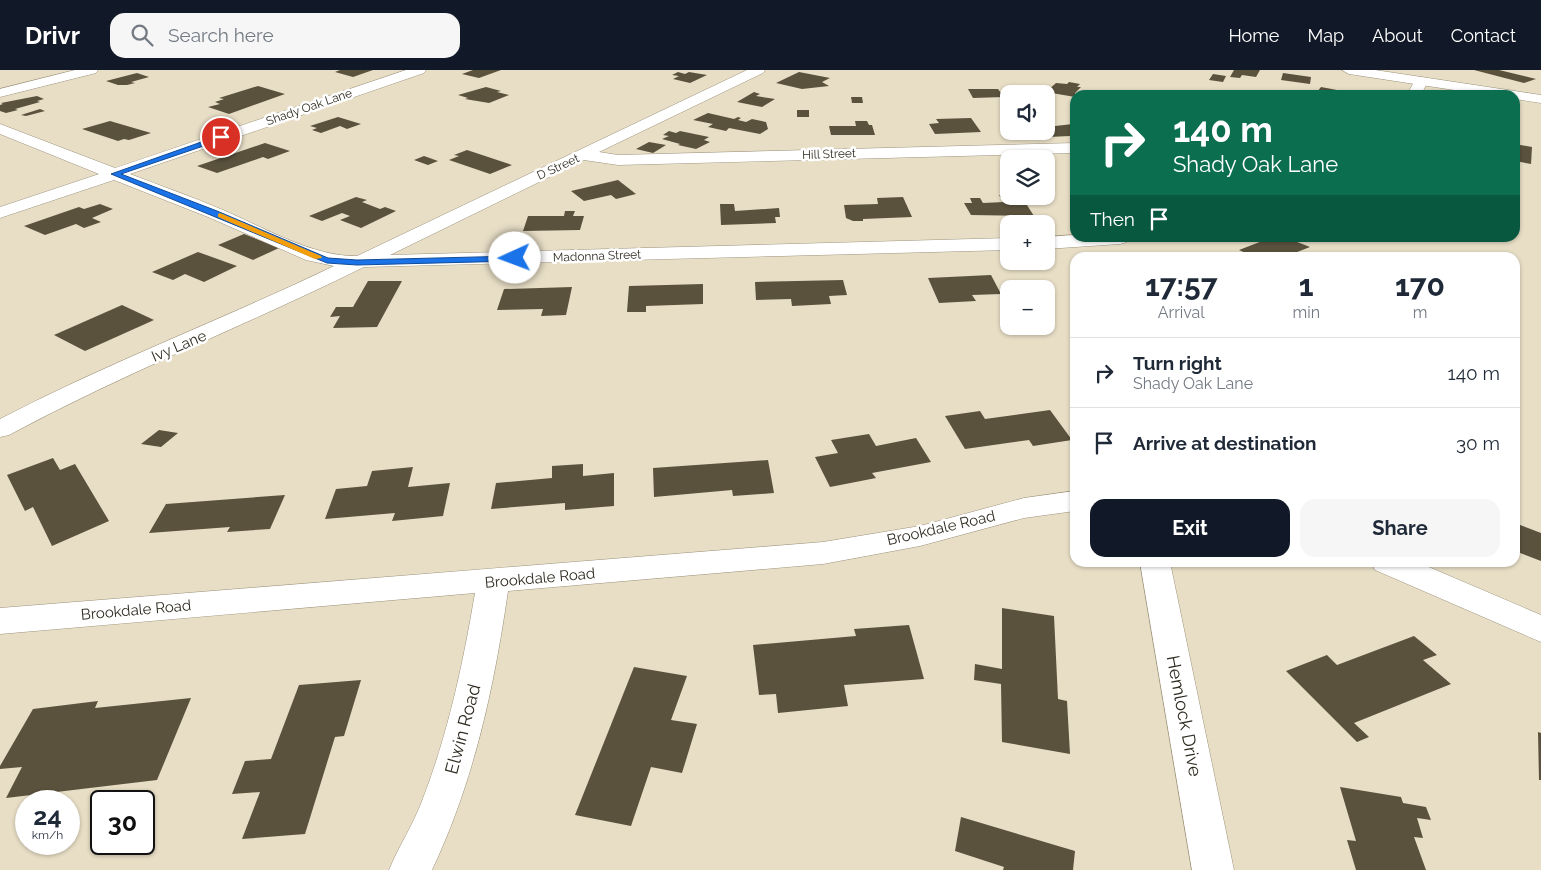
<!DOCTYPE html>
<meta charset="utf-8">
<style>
:root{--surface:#fff;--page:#f6f6f7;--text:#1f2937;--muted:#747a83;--line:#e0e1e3;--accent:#111827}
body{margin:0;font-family:Raleway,sans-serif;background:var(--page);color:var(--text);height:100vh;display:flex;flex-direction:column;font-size:19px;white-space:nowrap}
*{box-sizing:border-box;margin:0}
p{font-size:16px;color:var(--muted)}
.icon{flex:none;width:28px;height:28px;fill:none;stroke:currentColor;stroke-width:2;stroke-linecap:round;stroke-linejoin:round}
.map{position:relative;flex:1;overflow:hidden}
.sheet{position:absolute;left:1070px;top:182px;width:450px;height:315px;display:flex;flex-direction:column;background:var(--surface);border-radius:15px;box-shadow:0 1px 4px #0004}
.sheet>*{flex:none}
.top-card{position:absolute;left:1070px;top:20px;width:450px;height:152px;border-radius:15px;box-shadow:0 1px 4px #0004;background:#0b6e4f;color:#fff;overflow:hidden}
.buttons{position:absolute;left:1000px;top:15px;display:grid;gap:10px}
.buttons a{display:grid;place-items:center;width:55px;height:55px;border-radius:10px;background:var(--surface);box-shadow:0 1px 4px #0004;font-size:25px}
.speed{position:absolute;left:15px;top:720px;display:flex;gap:10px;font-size:25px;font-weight:700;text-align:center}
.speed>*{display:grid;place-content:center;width:65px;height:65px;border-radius:50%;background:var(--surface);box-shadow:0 1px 4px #0004;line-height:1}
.speed small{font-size:12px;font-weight:400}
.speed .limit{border:2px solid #111;border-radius:8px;background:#fff;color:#111}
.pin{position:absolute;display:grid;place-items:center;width:42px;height:42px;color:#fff;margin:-21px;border:2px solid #fff;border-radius:50%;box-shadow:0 1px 5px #0007}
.me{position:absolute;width:55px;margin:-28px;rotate:268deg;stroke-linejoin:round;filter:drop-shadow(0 0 4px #0008)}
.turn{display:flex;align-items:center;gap:18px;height:105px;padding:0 20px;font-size:22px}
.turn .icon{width:65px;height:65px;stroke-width:2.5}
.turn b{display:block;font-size:35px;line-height:42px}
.then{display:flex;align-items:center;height:48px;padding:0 20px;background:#0003;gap:10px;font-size:19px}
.eta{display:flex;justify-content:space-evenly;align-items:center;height:85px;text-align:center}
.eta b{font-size:30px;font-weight:700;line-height:35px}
.button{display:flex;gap:10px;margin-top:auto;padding:10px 20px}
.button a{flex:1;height:58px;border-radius:15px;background:var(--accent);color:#fff;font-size:20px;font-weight:700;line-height:58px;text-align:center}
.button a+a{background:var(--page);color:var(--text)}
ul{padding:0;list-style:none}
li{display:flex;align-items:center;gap:15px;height:70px;padding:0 20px;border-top:1px solid var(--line)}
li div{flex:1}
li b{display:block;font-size:19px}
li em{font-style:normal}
header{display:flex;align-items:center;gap:30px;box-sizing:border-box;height:70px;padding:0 25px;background:var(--accent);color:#fff}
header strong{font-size:24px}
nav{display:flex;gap:28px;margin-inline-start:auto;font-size:18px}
.search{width:350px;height:45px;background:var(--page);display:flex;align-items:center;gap:12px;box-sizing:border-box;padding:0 18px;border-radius:15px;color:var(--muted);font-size:19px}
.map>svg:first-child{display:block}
.building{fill:#5a523d}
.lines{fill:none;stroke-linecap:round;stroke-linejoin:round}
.street-casing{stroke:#9d937d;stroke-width:1}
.secondary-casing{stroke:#9d937d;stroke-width:1}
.street{fill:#fff;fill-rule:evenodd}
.secondary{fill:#fff;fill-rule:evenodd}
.route{fill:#1a73e8;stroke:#114b97}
.slow{fill:#f59e0b}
.labels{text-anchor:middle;stroke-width:5;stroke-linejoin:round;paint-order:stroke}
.far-street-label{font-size:12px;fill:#302c22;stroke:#fff}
.street-label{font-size:15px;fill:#302c22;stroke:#fff}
.near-street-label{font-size:18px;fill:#302c22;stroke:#fff}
</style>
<header>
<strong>Drivr</strong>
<div class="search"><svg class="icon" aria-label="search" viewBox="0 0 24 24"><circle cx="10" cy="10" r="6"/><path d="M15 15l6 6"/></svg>Search here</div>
<nav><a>Home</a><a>Map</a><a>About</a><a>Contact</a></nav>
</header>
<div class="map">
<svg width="1541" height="800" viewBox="0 0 1541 800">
<rect width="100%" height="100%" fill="#e8dec6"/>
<g class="building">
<polygon points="340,0 373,0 353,7 335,2"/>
<polygon points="473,0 501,0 479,8 462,4"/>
<polygon points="1234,0 1260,0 1256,7 1242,5 1240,8 1230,7"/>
<polygon points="1474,0 1499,0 1536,9 1524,13"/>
<polygon points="678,2 685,4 689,2 707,5 690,13 673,9 679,6 672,5"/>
<polygon points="799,2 830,8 822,12 829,16 802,19 776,13"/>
<polygon points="137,3 149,7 131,12 135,13 127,15 118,15 106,11"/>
<polygon points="1283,3 1311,7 1310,14 1281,10"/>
<polygon points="1213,4 1226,6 1223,12 1209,10"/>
<polygon points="1069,12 1080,14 1077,17 1081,17 1075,23 1075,27 1046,22 1056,13 1067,14"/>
<polygon points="258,16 285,24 229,44 208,37 220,34 215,32 224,29 219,28"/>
<polygon points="486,17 501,21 497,22 509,25 489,33 465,29 468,28 458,25"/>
<polygon points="1321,17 1358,24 1358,25 1336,25 1317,22"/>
<polygon points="968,19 998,19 1004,27 973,28"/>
<polygon points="754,22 760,24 756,26 775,29 762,37 737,32"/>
<polygon points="37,26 44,29 37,31 40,32 15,39 18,40 6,43 0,41 0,35 3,34 1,33"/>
<polygon points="851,27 862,27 863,33 852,33"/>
<polygon points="40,39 45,41 26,46 21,45"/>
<rect x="797" y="40" width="12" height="7"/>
<polygon points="708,43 734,49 738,47 741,48 738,50 746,52 752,49 766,52 768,59 760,64 729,58 726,61 708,57 713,54 693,50"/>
<polygon points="338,47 361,54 347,59 340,56 321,63 312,60 317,58 310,56"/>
<polygon points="971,48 981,62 935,64 929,54 939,53 936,49"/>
<polygon points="110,51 151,63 129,70 124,69 118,71 82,59"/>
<polygon points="855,51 867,51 869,55 872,55 875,65 831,65 829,56 856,56"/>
<polygon points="1073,54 1075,56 1075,68 1070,66 1048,67 1044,61 1046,61 1046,57"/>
<polygon points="669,61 676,63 680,61 709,67 704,70 710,72 696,79 678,75 680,74 662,69 669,66 663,65"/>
<polygon points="649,72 666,75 653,83 636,79"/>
<polygon points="265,73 290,81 268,89 263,87 217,103 197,96"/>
<polygon points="1515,74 1532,77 1531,94 1515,91"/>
<polygon points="467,80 512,95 490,104 449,90 459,86 454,85"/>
<polygon points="424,86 438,91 428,95 414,90"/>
<polygon points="618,110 636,124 616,129 611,125 584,131 571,121"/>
<polygon points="999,125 1016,126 1020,132 1025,132 1034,146 971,145 964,133 972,133 970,128 980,128 983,133 1004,132"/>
<polygon points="356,127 367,130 362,132 380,139 385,137 396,141 361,158 340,150 350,146 342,143 322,151 309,146"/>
<polygon points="903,127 912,147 863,149 863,151 853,151 846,148 844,135 878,134 877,128"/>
<polygon points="100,134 113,139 92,148 101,152 84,158 76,154 45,165 24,156 79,137 84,139"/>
<polygon points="720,134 734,134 735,141 779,138 780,147 775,147 776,153 721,155"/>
<polygon points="565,141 575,141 573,146 584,146 580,160 523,161 528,146 564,146"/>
<polygon points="244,164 279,178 253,190 218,175"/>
<polygon points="1270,168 1287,168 1310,177 1287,186 1289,188 1257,188 1239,180"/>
<polygon points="198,182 237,196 204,212 185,204 173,210 152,202"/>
<polygon points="991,205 1001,224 972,225 976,231 939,233 928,208"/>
<polygon points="843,210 847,225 829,226 831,234 792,236 791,229 756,230 755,212"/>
<polygon points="368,211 402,211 377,257 333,258 340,246 330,247 336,237 353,237"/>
<polygon points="703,214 703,234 646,236 646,242 627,242 629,216"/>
<polygon points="572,217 566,245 541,246 543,239 497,240 504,219"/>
<polygon points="122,235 154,250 85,281 54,265"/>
<polygon points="1050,340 1072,370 1033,376 1029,370 965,379 945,346 980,341 985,349"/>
<polygon points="159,360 178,363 161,377 141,374"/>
<polygon points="869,364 876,376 916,368 931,392 872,403 876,408 830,417 815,387 838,383 831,370"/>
<polygon points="53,388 60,400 75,394 109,451 52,476 33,437 25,441 7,405"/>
<polygon points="768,390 774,423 733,426 732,420 654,427 653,398"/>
<polygon points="583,394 583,406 614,403 614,436 565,440 565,433 491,439 496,413 552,408 552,396"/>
<polygon points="413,397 408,417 450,413 443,446 392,451 395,443 325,449 336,419 367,416 372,401"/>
<polygon points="285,425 270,459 227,462 230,457 149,463 166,434"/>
<polygon points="1515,453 1541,463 1541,491 1515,481"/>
<polygon points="1002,538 1054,546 1058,629 1067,631 1070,684 1002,672 1001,614 974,610 975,594 1002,599"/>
<polygon points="909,555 924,609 844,615 848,636 778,643 776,624 759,625 753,575 856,566 854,559"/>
<polygon points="1414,566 1437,585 1423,590 1451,614 1354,653 1369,667 1357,672 1286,601 1327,585 1337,595"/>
<polygon points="634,597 687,606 671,650 697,654 682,703 651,697 631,756 575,745"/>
<polygon points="361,610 344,666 335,667 305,764 242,769 260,722 232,724 245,691 271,689 299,615"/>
<polygon points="191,628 157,710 6,728 22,697 0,699 0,696 33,639 98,631 95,638"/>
<polygon points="1538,662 1541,663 1541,710 1539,710"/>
<polygon points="1340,717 1401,727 1403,733 1426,737 1431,750 1417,748 1423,768 1414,767 1426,800 1356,800 1347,770 1356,771"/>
<polygon points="961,747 1075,781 1073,800 1003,800 1004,797 955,781"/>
</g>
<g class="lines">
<g class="street-casing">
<g id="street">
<polygon points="75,0 98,0 96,3 0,27 0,19"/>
<path d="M406,0H426L424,3L130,104C161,116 193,127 223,140C263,157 313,187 357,186L747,0H765L763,3L599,82L618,85L1075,73V83L618,95L584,90L390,185L1009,168V180L364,197C247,255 124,303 9,365L0,367V349C109,292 224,249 334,196L306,190L208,147L114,110L0,148V137L99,104L0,64V54L115,98Z"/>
<polygon points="1421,7 1428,11 1421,25 1407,25 1416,8"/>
<polygon points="1075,165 1075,168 1130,168 1127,172 1120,174 1046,179 1046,167"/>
<path d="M1075,421V441L1024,448L920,476L823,494L508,521C494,618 474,711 432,800H389C399,776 413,755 422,731C448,664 463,594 475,523L0,564V538L823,472L920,456L1024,428Z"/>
<polygon points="1140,492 1170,492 1234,800 1192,800"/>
<polygon points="1371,492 1417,492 1541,545 1541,572 1375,500"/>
</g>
</g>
<g class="secondary-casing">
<polygon id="secondary" points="1342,0 1375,0 1541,25 1541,33 1515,29 1515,25 1487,25 1349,4"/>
</g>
<use href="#street" class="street"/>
<use href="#secondary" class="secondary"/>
</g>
<polygon class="route" points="221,65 225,67 224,69 121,104 217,141 328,188 357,190 515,186 519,188 515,191 357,195 327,193 111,104"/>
<polygon class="slow" points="220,143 321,186 322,188 315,189 218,147 218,144"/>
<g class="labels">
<g class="far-street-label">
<text transform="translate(309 37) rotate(-19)" y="4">Shady Oak Lane</text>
<text transform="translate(829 84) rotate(-2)" y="4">Hill Street</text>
<text transform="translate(558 97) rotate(-25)" y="4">D Street</text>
<text transform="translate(597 186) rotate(-2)" y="4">Madonna Street</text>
</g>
<g class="street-label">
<text transform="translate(179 276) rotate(-23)" y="5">Ivy Lane</text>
<text transform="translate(941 458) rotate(-13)" y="5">Brookdale Road</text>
<text transform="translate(540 508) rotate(-5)" y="5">Brookdale Road</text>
<text transform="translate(136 540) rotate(-5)" y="5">Brookdale Road</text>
</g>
<g class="near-street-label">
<text transform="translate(1184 646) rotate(79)" y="6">Hemlock Drive</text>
<text transform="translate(463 659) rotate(-75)" y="6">Elwin Road</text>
</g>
</g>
</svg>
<div class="buttons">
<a><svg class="icon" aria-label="sound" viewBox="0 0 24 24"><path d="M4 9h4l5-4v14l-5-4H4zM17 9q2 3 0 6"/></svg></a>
<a><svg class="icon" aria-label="layers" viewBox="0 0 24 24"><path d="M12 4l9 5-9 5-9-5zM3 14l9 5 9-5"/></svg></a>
<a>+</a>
<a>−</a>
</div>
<div class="speed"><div>24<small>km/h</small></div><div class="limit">30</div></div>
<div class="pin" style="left:221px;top:67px;background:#d93025"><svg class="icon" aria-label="arrive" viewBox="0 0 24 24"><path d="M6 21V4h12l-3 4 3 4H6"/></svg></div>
<svg class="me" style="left:515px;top:188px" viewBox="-20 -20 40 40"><circle r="19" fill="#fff"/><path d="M0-13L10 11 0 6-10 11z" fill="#1a73e8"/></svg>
<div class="top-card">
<div class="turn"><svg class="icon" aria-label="right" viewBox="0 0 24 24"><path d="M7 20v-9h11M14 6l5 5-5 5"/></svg><div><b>140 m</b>Shady Oak Lane</div></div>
<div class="then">Then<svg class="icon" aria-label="arrive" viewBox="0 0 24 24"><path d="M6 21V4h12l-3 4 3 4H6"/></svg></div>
</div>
<section class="sheet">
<div class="eta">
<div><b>17:57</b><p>Arrival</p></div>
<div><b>1</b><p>min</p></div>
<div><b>170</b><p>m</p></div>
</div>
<ul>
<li><svg class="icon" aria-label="right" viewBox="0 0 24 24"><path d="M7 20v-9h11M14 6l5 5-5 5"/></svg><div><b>Turn right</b><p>Shady Oak Lane</p></div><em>140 m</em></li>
<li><svg class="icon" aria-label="arrive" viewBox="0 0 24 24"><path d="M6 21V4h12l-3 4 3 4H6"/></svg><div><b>Arrive at destination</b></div><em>30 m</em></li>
</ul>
<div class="button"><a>Exit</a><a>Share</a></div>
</section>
</div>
